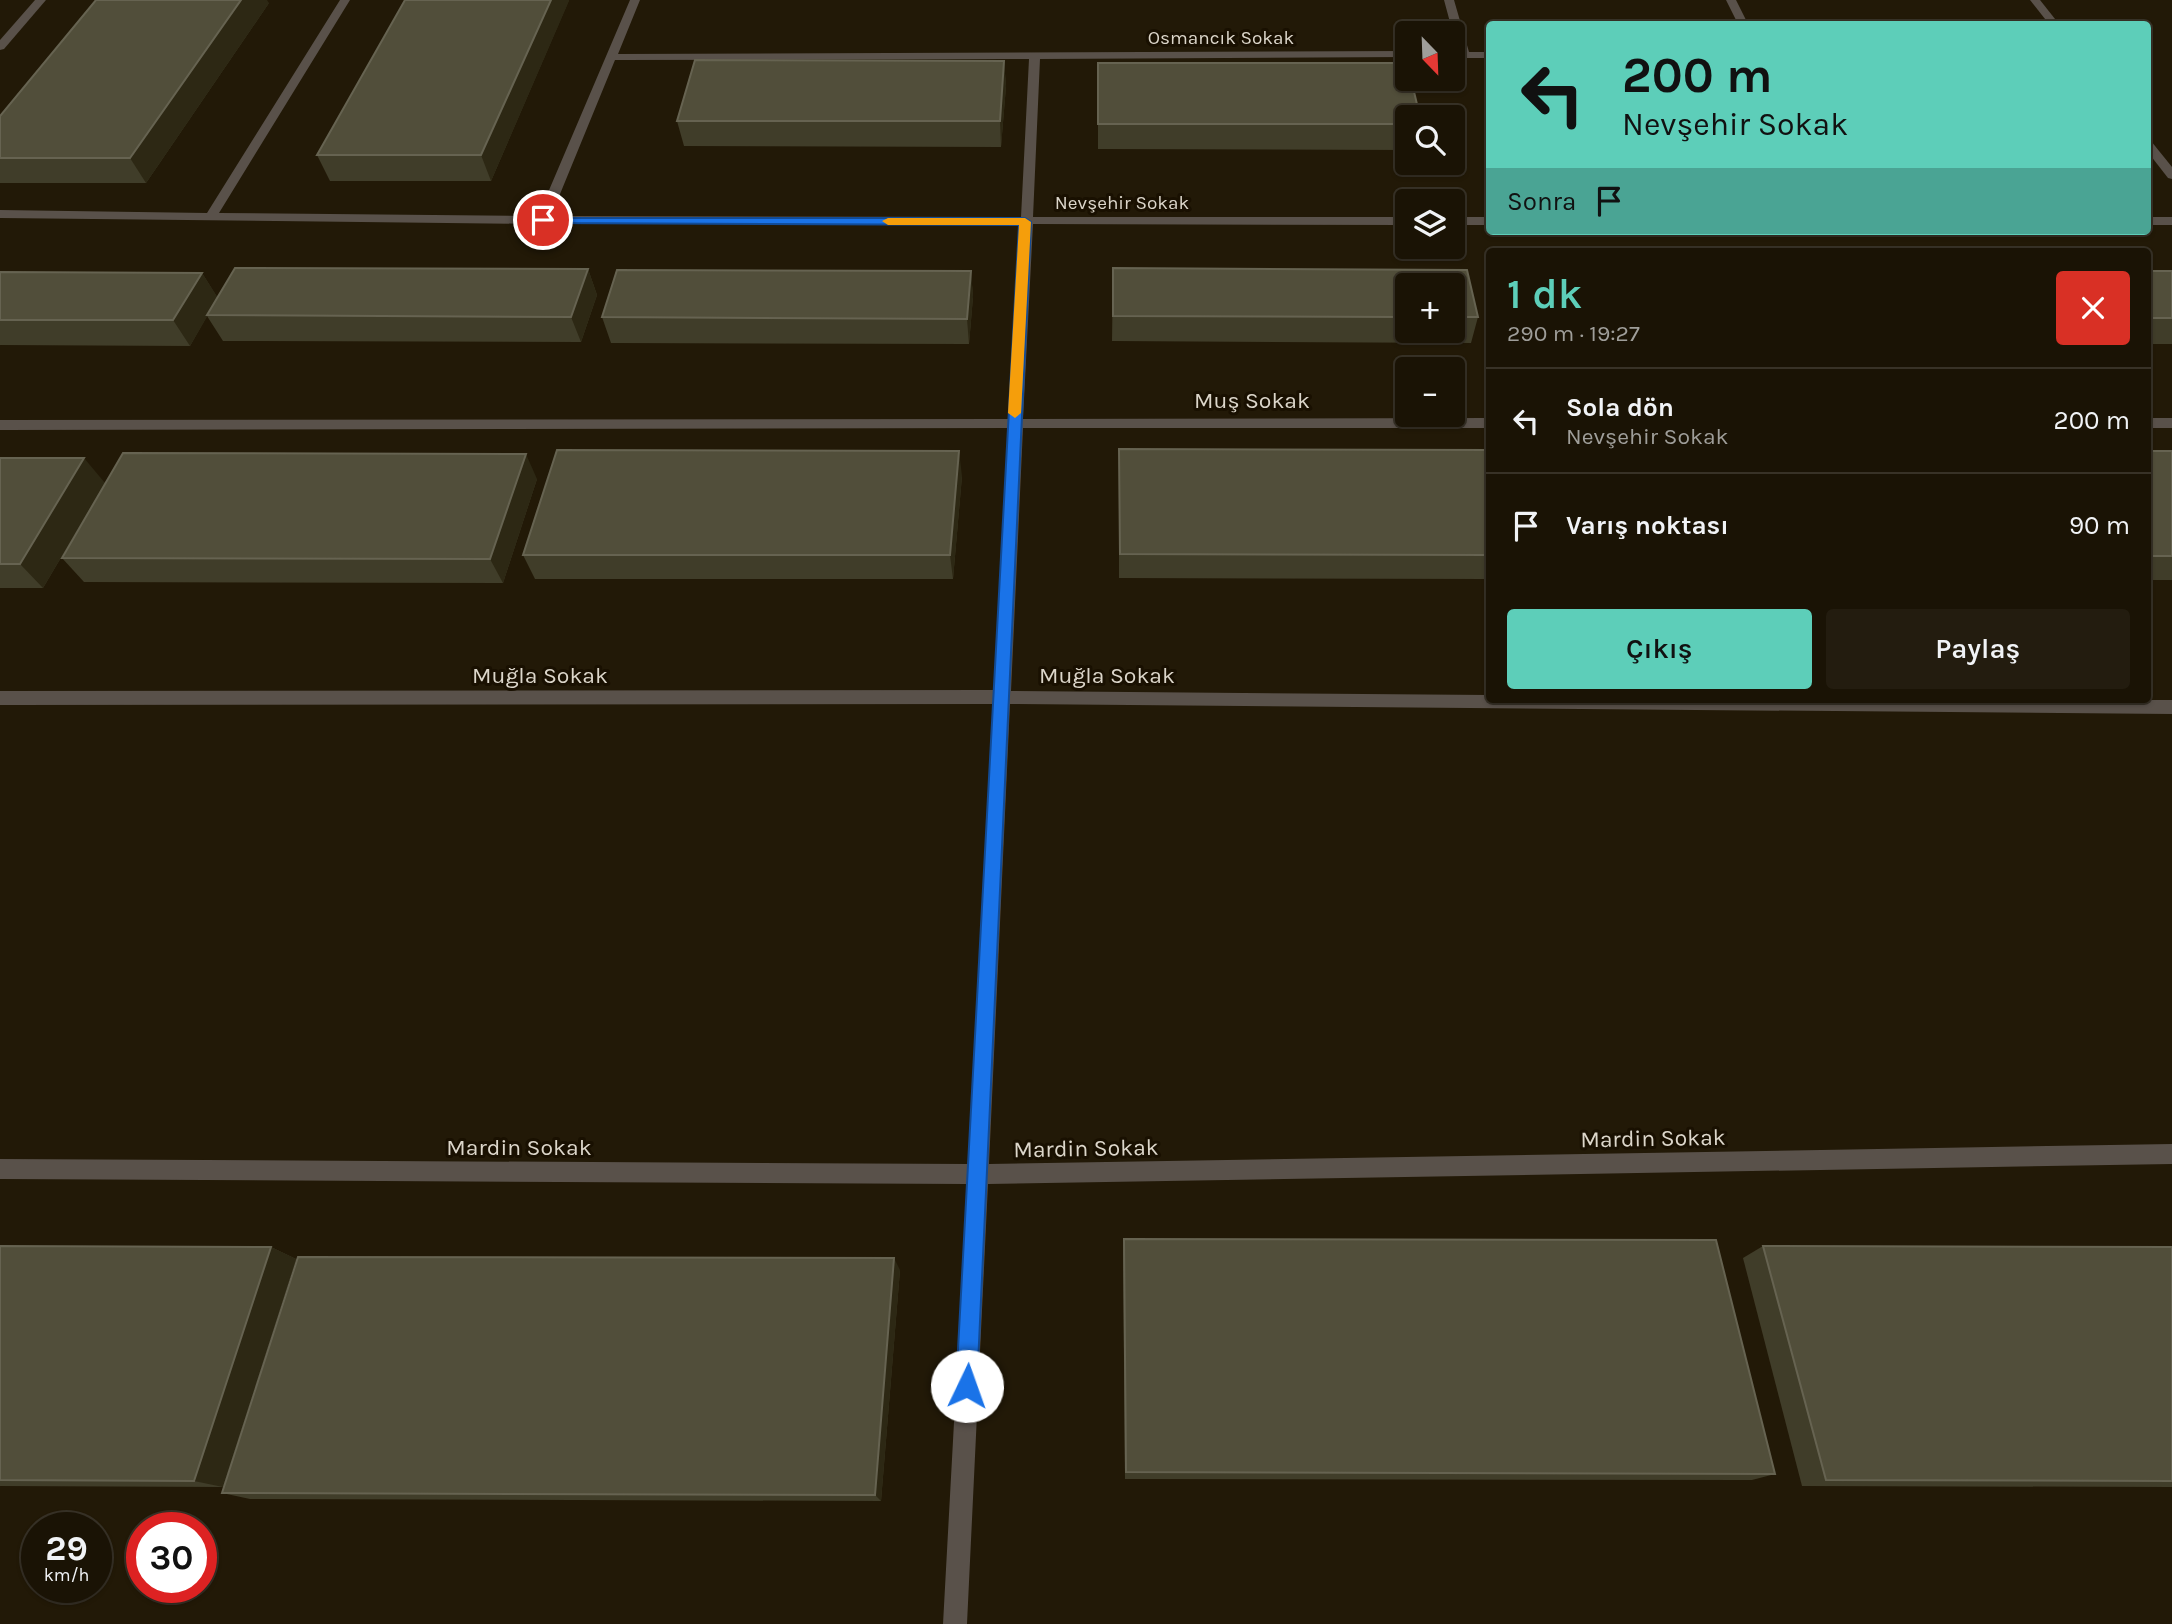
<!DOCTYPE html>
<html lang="tr">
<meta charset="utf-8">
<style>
:root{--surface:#1a1305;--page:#231c0f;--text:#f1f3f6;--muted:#9f9e9a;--line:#383227;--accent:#5dceb9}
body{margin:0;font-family:Karla,sans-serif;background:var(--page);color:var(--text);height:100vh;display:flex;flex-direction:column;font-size:26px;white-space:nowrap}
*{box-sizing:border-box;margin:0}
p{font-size:23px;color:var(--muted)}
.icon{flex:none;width:38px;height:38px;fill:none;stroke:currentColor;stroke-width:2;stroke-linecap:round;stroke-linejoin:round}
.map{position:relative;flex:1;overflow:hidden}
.side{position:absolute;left:1486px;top:248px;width:665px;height:455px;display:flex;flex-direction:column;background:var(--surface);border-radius:7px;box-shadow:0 2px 5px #0004,0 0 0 2px var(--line)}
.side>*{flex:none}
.top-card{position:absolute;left:1486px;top:21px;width:665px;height:214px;border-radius:7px;box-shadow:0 2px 5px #0004,0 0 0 2px var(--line);background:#5dceb9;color:#111;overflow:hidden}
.needle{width:46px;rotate:157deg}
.tools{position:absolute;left:1395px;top:21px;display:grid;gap:14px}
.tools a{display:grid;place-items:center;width:70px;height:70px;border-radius:7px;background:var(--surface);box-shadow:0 2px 5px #0004,0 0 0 2px var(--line);font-size:35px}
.speed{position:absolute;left:21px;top:1512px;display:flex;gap:14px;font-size:35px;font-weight:700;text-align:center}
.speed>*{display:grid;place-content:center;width:91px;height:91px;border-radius:50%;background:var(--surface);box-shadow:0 2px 5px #0004,0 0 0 2px var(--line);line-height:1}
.speed small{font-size:18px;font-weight:400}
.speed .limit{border:10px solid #d22;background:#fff;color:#111}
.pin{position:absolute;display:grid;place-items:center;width:60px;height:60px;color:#fff;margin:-30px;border:4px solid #fff;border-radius:50%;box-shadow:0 2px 7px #0007}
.me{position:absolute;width:77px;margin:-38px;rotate:3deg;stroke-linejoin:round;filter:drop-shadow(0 0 5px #0008)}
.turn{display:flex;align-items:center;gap:24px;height:147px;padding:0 21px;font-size:32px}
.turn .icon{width:91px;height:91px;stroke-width:2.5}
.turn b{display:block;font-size:49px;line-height:60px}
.then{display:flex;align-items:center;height:66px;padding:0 21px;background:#0003;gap:14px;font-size:26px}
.round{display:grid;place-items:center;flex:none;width:74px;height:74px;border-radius:7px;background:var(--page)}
.headline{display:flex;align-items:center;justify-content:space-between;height:119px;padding:0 21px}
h1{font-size:42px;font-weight:600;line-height:52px;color:var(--accent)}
.action{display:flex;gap:14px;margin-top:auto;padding:14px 21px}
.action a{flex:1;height:80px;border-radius:7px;background:var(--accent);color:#111;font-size:28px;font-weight:600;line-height:80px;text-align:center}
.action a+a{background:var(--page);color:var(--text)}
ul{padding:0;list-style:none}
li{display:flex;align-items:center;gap:21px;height:105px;padding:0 21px;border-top:2px solid var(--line)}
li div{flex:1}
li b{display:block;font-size:26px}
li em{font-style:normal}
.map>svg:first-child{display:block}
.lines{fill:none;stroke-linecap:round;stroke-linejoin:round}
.minor{fill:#59514a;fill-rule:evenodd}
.wall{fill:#403d29;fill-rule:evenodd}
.shaded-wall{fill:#2d2814}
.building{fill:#514e3a;stroke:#666351;stroke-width:2}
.route{fill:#1a73e8;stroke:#114b97;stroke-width:2}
.slow{fill:#f59e0b}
.labels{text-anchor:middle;stroke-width:6;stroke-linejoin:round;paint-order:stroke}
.far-street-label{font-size:19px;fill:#dcd6ca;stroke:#191001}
.street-label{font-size:23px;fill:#dcd6ca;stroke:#191001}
</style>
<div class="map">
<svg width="2172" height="1624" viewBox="0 0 2172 1624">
<rect width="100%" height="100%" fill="#221907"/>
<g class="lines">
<g class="minor">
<polygon points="35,0 46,0 4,49 0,50 0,40"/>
<path d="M340,0H350L219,213L538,216L630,0H640L618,54L1407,51V57L1040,59L1033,217H1407V225L1033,224L1023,419L1489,418V428H1023L1011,691L1489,695V700H2172V714L1010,704L989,1164L2172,1144V1164L988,1184L967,1624H943L967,1184L0,1179V1159L968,1164L994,704L0,705V691L994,690L1009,428L0,430V420L1009,419L1020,224H543L0,218V210L207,213ZM1029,59L1021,217L551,216L615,60Z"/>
<polygon points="1444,0 1454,0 1469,52 1489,52 1489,58 1452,58 1452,52 1458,52"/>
<polygon points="1726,0 1736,0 1748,24 1738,24"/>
<polygon points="2030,0 2040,0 2059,24 2049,24"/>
<polygon points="2147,140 2151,141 2172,167 2172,179 2168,178 2147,151"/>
<rect x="1452" y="217" width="37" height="8"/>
<rect x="2147" y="217" width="25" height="8"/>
<rect x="2147" y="418" width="25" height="10"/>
</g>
</g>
<g class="wall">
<polygon points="405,0 569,0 491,181 330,181 317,155"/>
<polygon points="269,3 146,183 0,183 0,116"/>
<polygon points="1004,61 1006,86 1001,147 684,146 677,121"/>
<polygon points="1098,63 1407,117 1407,150 1098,149"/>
<path d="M1113,268L1467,270L1478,317L1471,343L1112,341ZM1407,285H1452V331H1407Z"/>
<polygon points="588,269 597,295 581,342 223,341 207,316 190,346 0,345 0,272 202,273 217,297"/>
<polygon points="971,271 973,297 969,344 611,343 602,317"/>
<rect x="2147" y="271" width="25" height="73"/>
<polygon points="1119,449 1489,450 1489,579 1119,578"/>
<rect x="2147" y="451" width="25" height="129"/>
<polygon points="0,458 105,483 43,588 0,588"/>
<polygon points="962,476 953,579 535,579 523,555"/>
<polygon points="537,479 503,583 84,582 62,558"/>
<polygon points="1124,1239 1775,1474 1752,1480 1125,1479 1123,1252"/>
<polygon points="0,1246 271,1247 296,1259 223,1487 0,1486"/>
<polygon points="1763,1246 2172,1247 2172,1487 1802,1486 1743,1258"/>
<polygon points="900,1270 881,1501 250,1499 222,1493"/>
</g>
<g class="shaded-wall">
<polygon points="241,0 267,0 269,3 146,183 130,158"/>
<polygon points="551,0 569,0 569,1 491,181 481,155"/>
<polygon points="1004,61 1006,86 1001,147 1000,121"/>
<polygon points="588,269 597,295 581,342 571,317"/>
<polygon points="971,271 973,297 969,344 967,319"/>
<polygon points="202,273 218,298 190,346 173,320"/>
<polygon points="959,451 962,476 953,579 950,555"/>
<polygon points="526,454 537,479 503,583 490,559"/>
<polygon points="84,458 105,483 43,588 20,564"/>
<polygon points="271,1247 296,1259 223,1487 194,1481"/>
<polygon points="894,1258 900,1270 881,1501 875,1495"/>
</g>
<g class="building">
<polygon points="96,0 241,0 130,158 0,158 0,116"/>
<polygon points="405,0 551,0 481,155 317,155"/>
<polygon points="695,60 1004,61 1000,121 677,121"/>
<polygon points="1098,63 1407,63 1407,79 1411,79 1420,117 1407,117 1407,124 1098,124"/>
<polygon points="235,268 588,269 571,317 207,315"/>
<polygon points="1113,268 1467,270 1478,317 1452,317 1452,285 1407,285 1407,317 1113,316"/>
<polygon points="617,270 971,271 967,319 602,317"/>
<rect x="2147" y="271" width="25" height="47"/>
<polygon points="0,272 202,273 173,320 0,320"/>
<polygon points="1119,449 1489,450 1489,555 1120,554"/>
<polygon points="557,450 959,451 950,555 523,555"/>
<rect x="2147" y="451" width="25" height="105"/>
<polygon points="123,453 526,454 490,559 62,558"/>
<polygon points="0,458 84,458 20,564 0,564"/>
<polygon points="1124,1239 1716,1240 1775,1474 1126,1472"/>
<polygon points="0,1246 271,1247 194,1481 0,1480"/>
<polygon points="1763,1246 2172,1247 2172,1481 1826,1480"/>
<polygon points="298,1257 894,1258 875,1495 222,1493"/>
</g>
<polygon class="route" points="539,218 1025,218 1031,222 977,1386 974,1393 967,1396 959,1393 956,1386 1019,225 543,223 539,222"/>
<polygon class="slow" points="1025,218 1031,222 1021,413 1015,418 1008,413 1019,225 888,225 882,221 888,218"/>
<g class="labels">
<g class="far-street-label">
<text x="1221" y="44">Osmancık Sokak</text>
<text x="1122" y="209">Nevşehir Sokak</text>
</g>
<g class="street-label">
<text x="1252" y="408">Muş Sokak</text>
<text x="540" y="683">Muğla Sokak</text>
<text x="1107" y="683">Muğla Sokak</text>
<text transform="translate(1653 1138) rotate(-1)" y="8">Mardin Sokak</text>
<text x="519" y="1155">Mardin Sokak</text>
<text transform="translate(1086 1148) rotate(-1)" y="8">Mardin Sokak</text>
</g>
</g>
</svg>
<div class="tools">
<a><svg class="needle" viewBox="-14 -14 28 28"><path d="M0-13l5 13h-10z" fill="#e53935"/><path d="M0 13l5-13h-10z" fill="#9f9e9a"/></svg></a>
<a><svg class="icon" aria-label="search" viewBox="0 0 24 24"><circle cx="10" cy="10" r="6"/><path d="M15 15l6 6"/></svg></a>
<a><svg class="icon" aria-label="layers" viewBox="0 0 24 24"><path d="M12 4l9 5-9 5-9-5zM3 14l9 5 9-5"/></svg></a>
<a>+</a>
<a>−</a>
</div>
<div class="speed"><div>29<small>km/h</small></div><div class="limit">30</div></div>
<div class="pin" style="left:543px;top:220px;background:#d93025"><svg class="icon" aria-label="arrive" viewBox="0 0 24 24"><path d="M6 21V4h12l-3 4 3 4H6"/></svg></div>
<svg class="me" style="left:967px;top:1386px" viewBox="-20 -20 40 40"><circle r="19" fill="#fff"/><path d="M0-13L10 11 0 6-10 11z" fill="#1a73e8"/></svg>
<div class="top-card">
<div class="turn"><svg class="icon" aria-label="left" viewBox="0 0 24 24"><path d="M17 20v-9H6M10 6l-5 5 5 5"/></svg><div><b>200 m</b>Nevşehir Sokak</div></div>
<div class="then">Sonra<svg class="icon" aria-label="arrive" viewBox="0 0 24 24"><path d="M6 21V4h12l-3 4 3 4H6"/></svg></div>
</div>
<section class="side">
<div class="headline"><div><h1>1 dk</h1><p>290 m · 19:27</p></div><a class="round" style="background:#d93025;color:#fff"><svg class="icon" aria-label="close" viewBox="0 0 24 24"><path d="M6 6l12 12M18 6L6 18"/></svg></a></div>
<ul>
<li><svg class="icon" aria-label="left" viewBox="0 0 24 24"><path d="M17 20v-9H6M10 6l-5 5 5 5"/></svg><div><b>Sola dön</b><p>Nevşehir Sokak</p></div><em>200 m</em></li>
<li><svg class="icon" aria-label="arrive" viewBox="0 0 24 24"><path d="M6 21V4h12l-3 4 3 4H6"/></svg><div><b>Varış noktası</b></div><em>90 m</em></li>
</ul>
<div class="action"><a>Çıkış</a><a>Paylaş</a></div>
</section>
</div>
